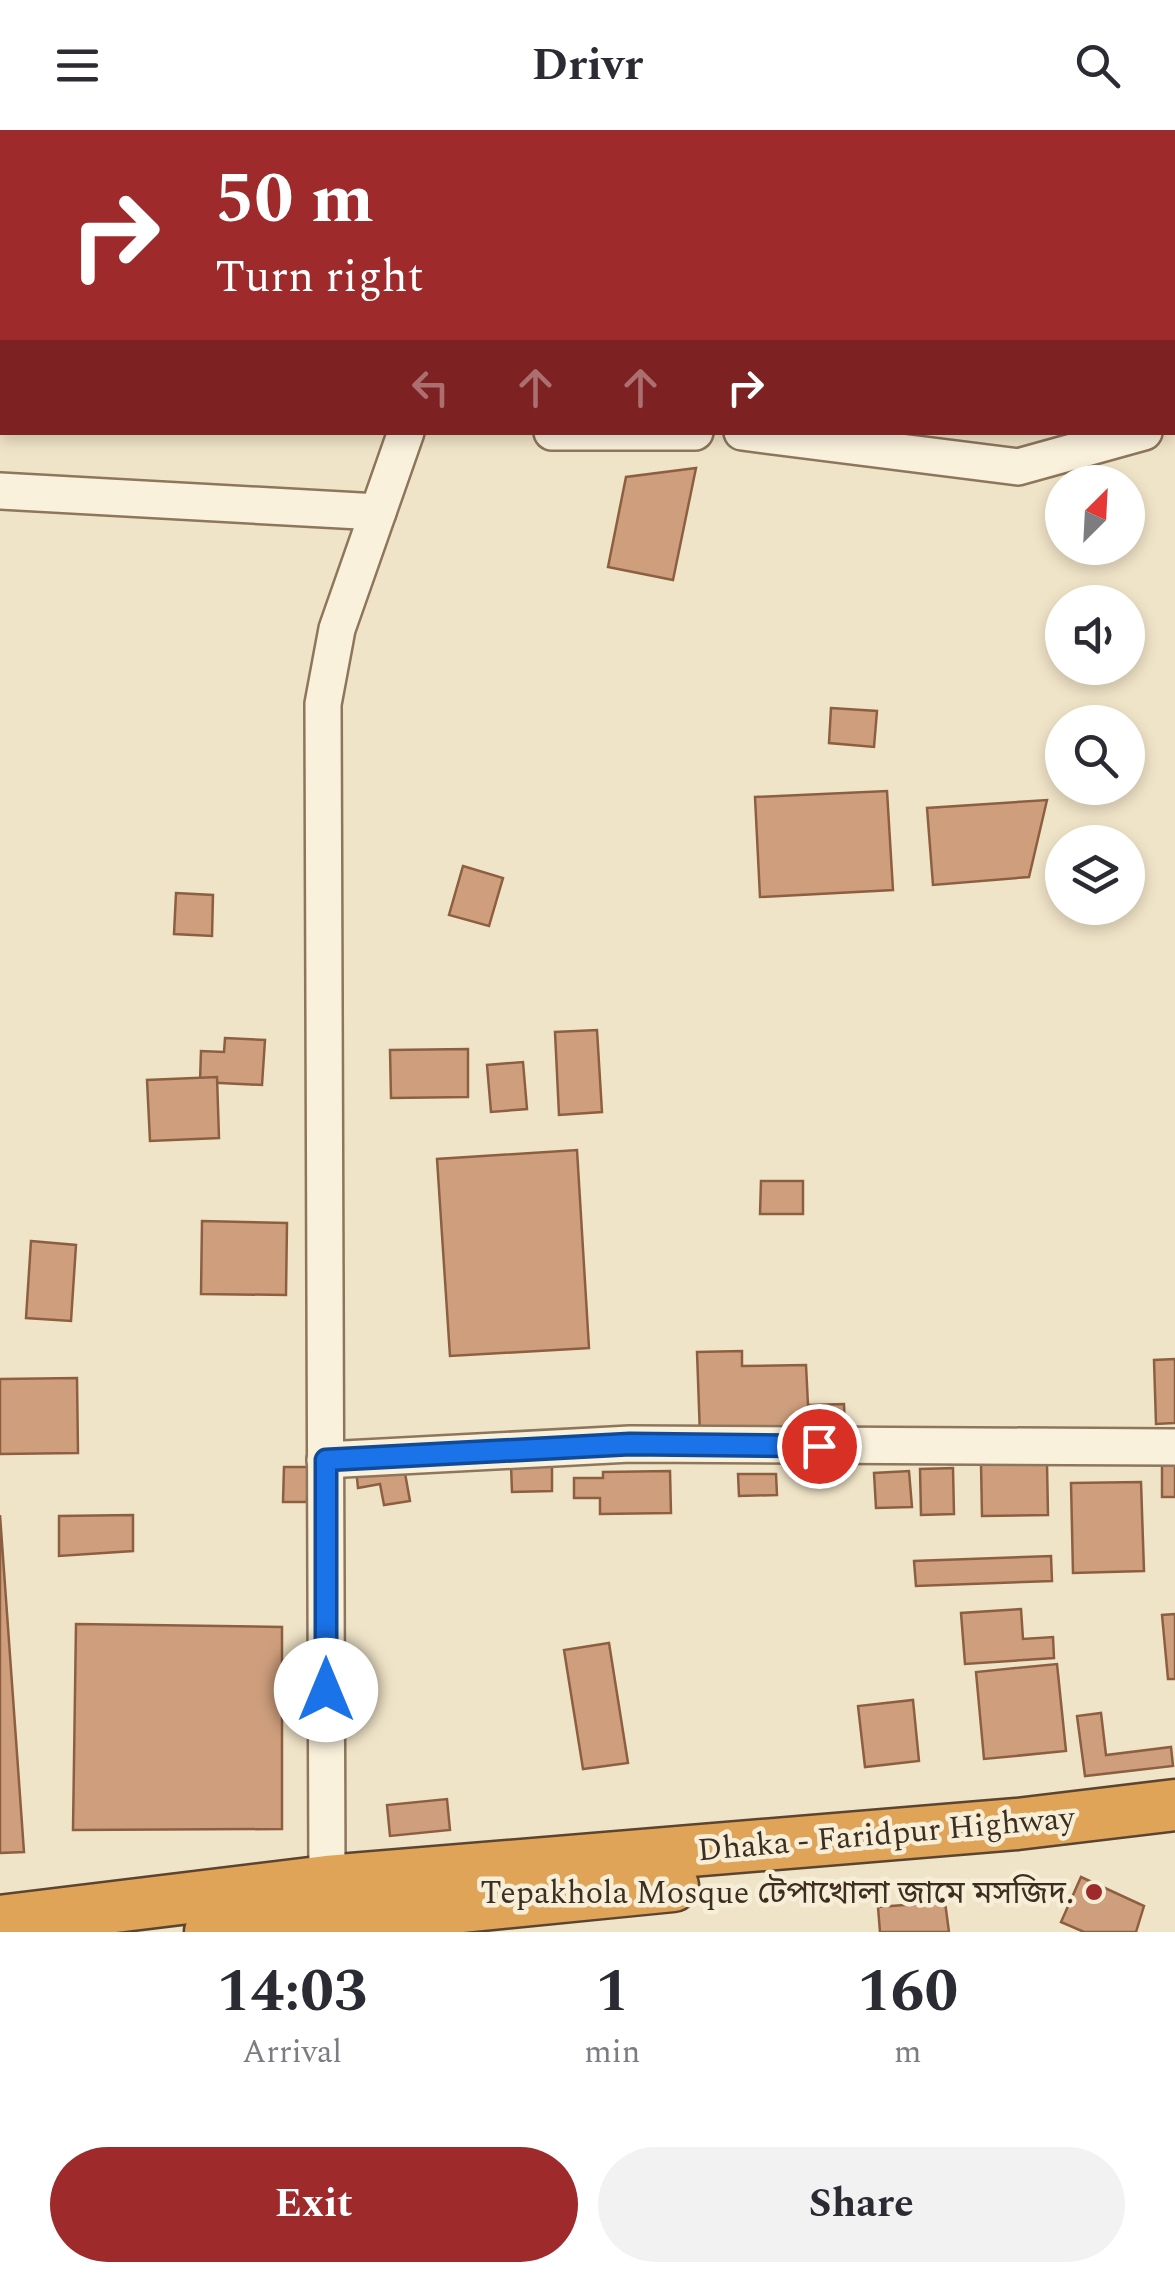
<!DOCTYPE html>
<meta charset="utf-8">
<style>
:root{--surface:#fff;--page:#f2f2f3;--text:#2b2b33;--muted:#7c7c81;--accent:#9e2a2b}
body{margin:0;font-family:Spectral,"Noto Sans Bengali",serif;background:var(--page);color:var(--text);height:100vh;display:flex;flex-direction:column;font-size:38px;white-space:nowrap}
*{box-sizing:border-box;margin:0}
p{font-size:32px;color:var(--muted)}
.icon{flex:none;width:55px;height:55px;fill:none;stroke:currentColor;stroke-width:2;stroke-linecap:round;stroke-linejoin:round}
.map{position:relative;height:1802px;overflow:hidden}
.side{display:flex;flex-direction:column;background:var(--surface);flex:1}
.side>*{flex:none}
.banner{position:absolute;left:0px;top:0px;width:1175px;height:305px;box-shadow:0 5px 15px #0003;background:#9e2a2b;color:#fff;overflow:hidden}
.needle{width:65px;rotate:24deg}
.controls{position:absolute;left:1045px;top:335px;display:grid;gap:20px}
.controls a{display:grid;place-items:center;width:100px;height:100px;border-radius:50%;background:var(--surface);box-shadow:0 5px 15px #0003;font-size:50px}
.pin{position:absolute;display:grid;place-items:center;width:85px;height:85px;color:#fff;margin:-42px;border:5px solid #fff;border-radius:50%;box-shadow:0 2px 10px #0007}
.me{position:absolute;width:110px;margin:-55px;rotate:0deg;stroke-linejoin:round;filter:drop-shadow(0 0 8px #0008)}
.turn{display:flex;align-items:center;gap:35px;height:210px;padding:0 50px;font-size:45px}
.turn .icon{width:130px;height:130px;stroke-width:2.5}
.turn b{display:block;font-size:70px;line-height:85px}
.lanes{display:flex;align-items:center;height:95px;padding:0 50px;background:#0003;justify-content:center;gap:50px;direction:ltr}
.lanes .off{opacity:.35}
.eta{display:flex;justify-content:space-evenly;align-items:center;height:170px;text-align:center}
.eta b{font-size:60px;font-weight:700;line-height:70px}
.cta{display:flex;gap:20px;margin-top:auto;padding:20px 50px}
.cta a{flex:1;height:115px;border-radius:60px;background:var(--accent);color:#fff;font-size:40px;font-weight:700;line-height:115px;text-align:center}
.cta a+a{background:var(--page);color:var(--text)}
header{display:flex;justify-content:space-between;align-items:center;height:130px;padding:0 50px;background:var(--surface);font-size:45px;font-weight:700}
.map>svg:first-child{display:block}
.building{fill:#cf9f7d;stroke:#8d5f41;stroke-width:2.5}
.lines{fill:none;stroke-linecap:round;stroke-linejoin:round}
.minor-casing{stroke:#8d765c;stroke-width:40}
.highway-casing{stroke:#5b4430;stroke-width:55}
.minor{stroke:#faf1dc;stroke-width:35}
.highway{stroke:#e0a458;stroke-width:50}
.route-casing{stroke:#114b97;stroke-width:25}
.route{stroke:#1a73e8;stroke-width:18}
.poi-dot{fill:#9e2a2b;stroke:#f7eed8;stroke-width:4}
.labels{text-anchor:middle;stroke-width:9;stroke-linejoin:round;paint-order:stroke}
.street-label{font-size:32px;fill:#3d2e20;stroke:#f7eed8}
.poi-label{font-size:32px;fill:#3d2e20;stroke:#f7eed8;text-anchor:end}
</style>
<header><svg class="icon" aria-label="menu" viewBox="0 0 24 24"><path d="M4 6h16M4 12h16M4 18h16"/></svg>Drivr<svg class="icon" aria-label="search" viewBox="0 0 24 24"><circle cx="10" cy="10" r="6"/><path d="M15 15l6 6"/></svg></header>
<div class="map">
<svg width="1175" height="1802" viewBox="0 0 1175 1802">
<rect width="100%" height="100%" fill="#f0e4c8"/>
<g class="building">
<polygon points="696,338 673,450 608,437 626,347"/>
<polygon points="831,578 877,581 874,617 829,613"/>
<polygon points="887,661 893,760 760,767 755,667"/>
<polygon points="1047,670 1029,747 933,755 927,678"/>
<polygon points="463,736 503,748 489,796 449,785"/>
<polygon points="176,763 213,765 212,806 174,804"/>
<polygon points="597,900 602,982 559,985 555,902"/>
<polygon points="225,908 265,910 262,955 200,952 201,921 224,922"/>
<polygon points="468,919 468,967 391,968 390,920"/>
<polygon points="523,932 527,979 491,982 487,935"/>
<polygon points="217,947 219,1008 150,1011 147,950"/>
<polygon points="577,1020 589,1218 450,1226 437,1029"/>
<polygon points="761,1051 803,1051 803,1084 760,1084"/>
<polygon points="202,1091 287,1093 286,1165 201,1164"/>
<polygon points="31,1111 76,1115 71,1191 26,1188"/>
<polygon points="742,1221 742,1236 806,1235 808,1275 844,1274 845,1301 700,1305 697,1222"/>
<polygon points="1175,1229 1175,1293 1156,1294 1154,1230"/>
<polygon points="77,1248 78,1323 0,1324 0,1249"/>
<rect x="1162" y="1329" width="13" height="38"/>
<polygon points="403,1332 410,1371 384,1375 380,1354 358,1358 356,1339"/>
<polygon points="552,1334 552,1361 512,1362 511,1335"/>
<polygon points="981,1334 1047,1334 1048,1385 982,1386"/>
<polygon points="284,1337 308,1337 307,1372 283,1372"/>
<polygon points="953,1338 954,1384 921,1385 920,1339"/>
<polygon points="670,1341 671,1383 600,1384 600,1368 574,1368 574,1348 603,1348 603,1342"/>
<polygon points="909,1341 912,1377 876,1378 874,1343"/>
<polygon points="738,1344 776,1344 777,1365 739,1366"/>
<polygon points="1141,1352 1144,1441 1073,1443 1071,1353"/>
<polygon points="0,1385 24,1722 0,1723"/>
<polygon points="133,1385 133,1421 59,1426 59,1386"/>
<polygon points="1051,1426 1052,1451 916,1456 914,1431"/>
<polygon points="1021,1479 1023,1509 1053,1507 1054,1528 965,1534 961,1483"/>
<polygon points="1175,1484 1175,1549 1168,1549 1162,1485"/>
<polygon points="76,1494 282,1497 282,1699 73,1700"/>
<polygon points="609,1513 628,1633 583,1639 564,1520"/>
<polygon points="1057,1534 1066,1621 984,1629 976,1542"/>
<polygon points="913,1570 919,1631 865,1637 858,1576"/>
<polygon points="1101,1583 1106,1625 1171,1617 1173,1636 1085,1646 1077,1586"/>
<polygon points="447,1669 450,1700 390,1706 387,1675"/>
<polygon points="1081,1747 1144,1776 1136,1802 1084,1802 1061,1792"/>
<polygon points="945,1772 949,1802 880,1802 878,1777"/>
</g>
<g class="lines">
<g class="minor-casing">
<g id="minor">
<polyline points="298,0 302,2"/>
<polyline points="581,2 583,0"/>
<polyline points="1172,284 1175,283"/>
<polyline points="552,302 695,302"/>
<polyline points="742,302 1018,337 1144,302"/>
<polyline points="0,361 378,382"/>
<polyline points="325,1330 630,1314 1175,1317"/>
<polyline points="333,1769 327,1751 323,574 337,499 406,302"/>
</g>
</g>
<g class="highway-casing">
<g id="highway">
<polyline points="0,1791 327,1751 1017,1694 1175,1675"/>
<polyline points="210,1802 673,1756"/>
</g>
</g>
<use href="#minor" class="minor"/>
<use href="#highway" class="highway"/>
</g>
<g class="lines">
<g class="route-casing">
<polyline id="route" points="326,1560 326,1330 630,1314 819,1316"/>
</g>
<use href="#route" class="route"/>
</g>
<circle class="poi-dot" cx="1094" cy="1762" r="10"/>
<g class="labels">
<g class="street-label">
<text transform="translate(886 1703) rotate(-5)" y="11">Dhaka - Faridpur Highway</text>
</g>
<g class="poi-label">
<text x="1074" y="1773">Tepakhola Mosque টেপাখোলা জামে মসজিদ.</text>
</g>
</g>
</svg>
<div class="controls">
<a><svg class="needle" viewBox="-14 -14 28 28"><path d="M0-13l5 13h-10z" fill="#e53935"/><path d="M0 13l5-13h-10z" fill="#7c7c81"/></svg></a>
<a><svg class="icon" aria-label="sound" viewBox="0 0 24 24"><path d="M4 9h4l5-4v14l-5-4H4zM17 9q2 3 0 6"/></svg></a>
<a><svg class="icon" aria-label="search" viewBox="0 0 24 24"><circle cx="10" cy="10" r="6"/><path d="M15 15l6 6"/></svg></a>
<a><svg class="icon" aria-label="layers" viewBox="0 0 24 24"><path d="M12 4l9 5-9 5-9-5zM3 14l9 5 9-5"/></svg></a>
</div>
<div class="pin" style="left:819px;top:1316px;background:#d93025"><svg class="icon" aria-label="arrive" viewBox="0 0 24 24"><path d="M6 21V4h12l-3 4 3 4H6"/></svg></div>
<svg class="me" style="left:326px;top:1560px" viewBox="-20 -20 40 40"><circle r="19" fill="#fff"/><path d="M0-13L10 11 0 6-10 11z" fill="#1a73e8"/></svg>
<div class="banner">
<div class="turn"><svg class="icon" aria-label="right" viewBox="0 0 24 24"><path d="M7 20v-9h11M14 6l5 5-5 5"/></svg><div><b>50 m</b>Turn right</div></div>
<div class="lanes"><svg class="icon off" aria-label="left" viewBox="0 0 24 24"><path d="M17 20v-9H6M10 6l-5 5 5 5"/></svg><svg class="icon off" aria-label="ahead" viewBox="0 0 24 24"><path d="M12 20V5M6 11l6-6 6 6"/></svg><svg class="icon off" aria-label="ahead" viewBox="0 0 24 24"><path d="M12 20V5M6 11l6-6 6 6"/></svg><svg class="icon" aria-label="right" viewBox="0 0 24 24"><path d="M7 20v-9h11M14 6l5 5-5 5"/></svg></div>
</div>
</div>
<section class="side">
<div class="eta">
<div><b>14:03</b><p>Arrival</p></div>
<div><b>1</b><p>min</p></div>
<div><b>160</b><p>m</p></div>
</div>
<div class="cta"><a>Exit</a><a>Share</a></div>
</section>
